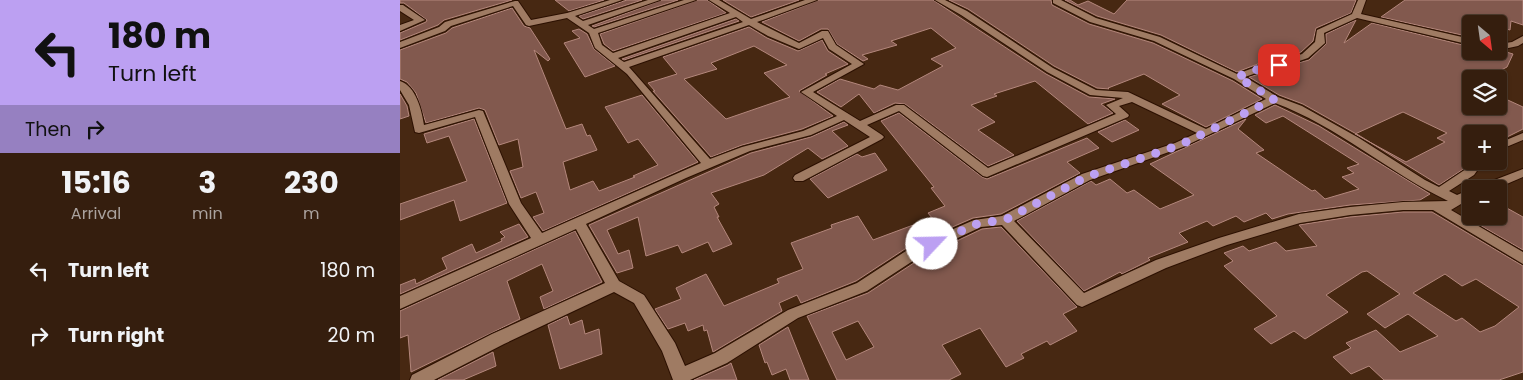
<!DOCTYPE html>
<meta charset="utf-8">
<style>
:root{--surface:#351e0e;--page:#402b1c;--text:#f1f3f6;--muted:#aaa29e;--line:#4f3c2e}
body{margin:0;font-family:Poppins,sans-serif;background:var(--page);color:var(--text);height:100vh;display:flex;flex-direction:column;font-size:19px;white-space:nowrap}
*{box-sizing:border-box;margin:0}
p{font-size:16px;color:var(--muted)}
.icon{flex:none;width:28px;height:28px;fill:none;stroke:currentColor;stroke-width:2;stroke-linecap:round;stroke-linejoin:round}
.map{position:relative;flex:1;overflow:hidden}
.side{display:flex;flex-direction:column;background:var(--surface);width:400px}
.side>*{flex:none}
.hud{background:#bca0f2;color:#111;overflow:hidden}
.needle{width:32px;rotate:151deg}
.fabs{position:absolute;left:1062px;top:15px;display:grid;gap:10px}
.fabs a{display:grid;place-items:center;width:45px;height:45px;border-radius:5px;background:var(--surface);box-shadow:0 1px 4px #0004,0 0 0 1px var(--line);font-size:25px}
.pin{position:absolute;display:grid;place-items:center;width:42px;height:42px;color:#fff;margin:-21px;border-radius:10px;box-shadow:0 2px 8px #0006}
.me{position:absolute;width:55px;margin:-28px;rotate:66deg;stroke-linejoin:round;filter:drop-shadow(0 0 4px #0008)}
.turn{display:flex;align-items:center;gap:18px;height:105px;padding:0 25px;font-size:22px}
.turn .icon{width:65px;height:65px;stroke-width:2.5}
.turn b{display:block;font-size:35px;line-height:42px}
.then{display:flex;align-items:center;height:48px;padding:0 25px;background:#0003;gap:10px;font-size:19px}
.eta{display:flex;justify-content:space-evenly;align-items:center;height:85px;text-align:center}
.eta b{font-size:30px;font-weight:700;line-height:35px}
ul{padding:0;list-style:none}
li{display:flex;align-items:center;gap:15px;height:65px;padding:0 25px}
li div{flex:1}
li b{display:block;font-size:19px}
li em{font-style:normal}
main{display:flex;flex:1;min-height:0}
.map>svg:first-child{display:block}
.building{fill:#82594e;stroke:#b4877c;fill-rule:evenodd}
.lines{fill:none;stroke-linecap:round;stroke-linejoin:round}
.minor-casing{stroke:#2c1000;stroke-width:2}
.minor{fill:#9f7b63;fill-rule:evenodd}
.route{stroke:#bca0f2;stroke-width:9;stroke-dasharray:0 16.2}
</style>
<main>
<section class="side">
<div class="hud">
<div class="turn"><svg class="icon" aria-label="left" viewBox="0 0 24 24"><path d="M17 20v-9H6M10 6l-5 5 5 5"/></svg><div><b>180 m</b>Turn left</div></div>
<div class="then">Then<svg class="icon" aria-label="right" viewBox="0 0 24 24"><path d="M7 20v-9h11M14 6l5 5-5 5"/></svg></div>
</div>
<div class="eta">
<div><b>15:16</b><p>Arrival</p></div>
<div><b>3</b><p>min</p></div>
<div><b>230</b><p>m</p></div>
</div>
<ul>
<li><svg class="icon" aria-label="left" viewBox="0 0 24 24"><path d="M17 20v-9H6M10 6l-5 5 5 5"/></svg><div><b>Turn left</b></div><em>180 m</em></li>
<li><svg class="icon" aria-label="right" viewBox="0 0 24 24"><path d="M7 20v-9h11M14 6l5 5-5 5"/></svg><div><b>Turn right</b></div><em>20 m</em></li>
</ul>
</section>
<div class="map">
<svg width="1123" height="380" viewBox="0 0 1123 380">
<rect width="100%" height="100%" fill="#472812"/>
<g class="building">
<polygon points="0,0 112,0 44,20 38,25 0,40 0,33 26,22 27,20 4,3 0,3"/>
<polygon points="155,0 204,0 169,11"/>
<polygon points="227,0 242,0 183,19 179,16"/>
<polygon points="262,0 278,0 194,27 192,26"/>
<polygon points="298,0 307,0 326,13 213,51 204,44 200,34"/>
<polygon points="323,0 399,0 351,17"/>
<polygon points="419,0 533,0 646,74 689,97 715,99 701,104 713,113 688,124 635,81 594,94 597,96 571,105 595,122 578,130 614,155 588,166 505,104 495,103 474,113 459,94 441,107 417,92 440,79 474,89 480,85 498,90 543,66 531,59 556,48 531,28 491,41 497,45 462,55 468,59 463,61 437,44 428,29 421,29 399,41 362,22"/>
<polygon points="549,0 651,0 652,5 689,24 753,43 833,81 862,99 806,127 762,104 780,95 744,74 708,88 709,89 697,88 654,66 568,9"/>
<polygon points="665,0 670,0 678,5 688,1 714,14 727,0 956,0 951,13 916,28 913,41 901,52 878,60 868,60 837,72 761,35 697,16"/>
<polygon points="1005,0 1123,0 1123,25 1111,21 1110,30 1099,27 1099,24 1087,24 1071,20 1071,37 981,17"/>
<polygon points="112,8 124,26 130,28 150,59 148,61 134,50 166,129 182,124 187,136 190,135 197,150 163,162 170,190 193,181 199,191 235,177 233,176 258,165 238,139 228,143 205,107 242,95 298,162 143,231 133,217 144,213 136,192 121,198 110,171 123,167 118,139 99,145 85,110 79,108 26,123 16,93 7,82 0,79 0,50 46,33 52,28"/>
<polygon points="336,19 339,21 224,60 222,59"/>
<path d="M956,20L944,43L972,23L1071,47V51H1103L1113,54L1107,67L1084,79H1071V106H1079L1099,114V96L1123,107V129L1099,141V134H1071V160L1065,168L1039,185L960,136L903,104L879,95L849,77L909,60L926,44V34ZM1003,112L1047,133L1037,138L1045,142L1006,162L955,134Z"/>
<path d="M349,27L367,38L398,51L422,40L428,51L448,64L425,74L427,75L399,91L433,116L402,129L342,145L311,157L253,91H255L248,83L277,74L263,57ZM354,46L387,65L364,73L390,97L326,119L284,79L317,69L311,63Z"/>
<polygon points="179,29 187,34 194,49 215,66 185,77 164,43 180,38 172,31"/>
<polygon points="0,94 7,106 9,116 0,119"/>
<polygon points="875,105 919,126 1030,194 1020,200 950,205 888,214 872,219 866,213 844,222 836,216 813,226 807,221 779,233 788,242 748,258 750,260 722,274 720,272 684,291 617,221 691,181 696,185 710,179 727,193 734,190 760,209 794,195 750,164 846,119 838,129 864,150 856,153 912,191 915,190 925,199 959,189 942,177 954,173 947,168 959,164 883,116 866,123 855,115"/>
<polygon points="499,113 582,177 587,179 687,138 699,148 667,162 680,173 601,214 573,218 511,245 456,281 401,303 397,295 379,303 382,311 313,352 307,330 304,331 303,325 288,331 285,323 268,329 255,309 281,299 276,288 306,274 324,306 379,283 377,279 403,269 391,243 432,228 431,225 458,216 473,240 532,218 528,213 545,206 531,188 534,187 481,121"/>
<polygon points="74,119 107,203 60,221 54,200 0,220 0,204 67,181 49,136 27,143 24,134"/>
<polygon points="725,120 739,130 712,142 698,132"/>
<polygon points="444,122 448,125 432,131 448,146 422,159 408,148 364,175 311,193 319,204 314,207 319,217 317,217 332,244 313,252 308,242 282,253 278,245 246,256 238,217 207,230 218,254 229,250 233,268 217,273 189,225 351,153 411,137"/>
<polygon points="475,153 487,170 428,198 410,179 457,154 462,157"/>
<polygon points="1105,207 1123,217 1123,250 1078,224 1090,216 1099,216 1099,211"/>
<path d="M1003,212H1032L1123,266V372L1099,380H984L969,366L951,374L933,357L951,348L946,343L976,330L1000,352L1038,336L1008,314L985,328L967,314L1000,294L967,271L962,272L926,295L948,312L905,339L894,331L871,344L854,329L877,316L824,266L833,261L824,253L843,246L849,251L876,242L886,251L917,246L899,225L950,217ZM1045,274L1062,286L1076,279L1119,307L1095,326L1080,332L1062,318L1056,321L1013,293Z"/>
<polygon points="119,224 128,237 0,294 0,285 15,279 16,284 47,269 42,258 72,244 76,253 102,241 101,239 105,237 100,232"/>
<path d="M601,227L677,307L663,314L677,331L650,345L647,341L621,354L624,358L606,367L580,328L542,345L561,374L549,380H437L407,316L468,293L523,257L582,229ZM458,321L474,347L446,360L432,332Z"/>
<polygon points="175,231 202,282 144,309 140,297 153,291 142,264 107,281 120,319 11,372 8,335 0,338 0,311"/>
<polygon points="167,316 170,325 182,320 185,334 199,329 202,354 160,369 148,325"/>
<polygon points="388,327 409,380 390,380 386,369 372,375 367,362 365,363 359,345"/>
<polygon points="93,352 96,366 63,380 38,380"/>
<polygon points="331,363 337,380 294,380 328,365"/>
</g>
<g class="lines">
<g class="minor-casing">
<g id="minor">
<path d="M210,0H222L175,16L183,21L248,0H260L188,25L194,29L284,0H296L198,33L202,45L213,53L330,13L309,0H319L351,19L405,0H417L357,22L399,43L422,31H428L436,45L464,64L413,92L460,121L496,105H504L588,168L716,114L706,105L723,98L690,95L647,72L561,15L535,0H545L567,11L653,68L696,90L728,92L806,129L866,99L834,79L754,41L690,22L653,3V0H661L696,18L760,37L837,74L869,62H878L902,54L915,42L917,30L952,14L958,0H966L961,14L1071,39V45L957,18L924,33L925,43L908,58L882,67H873L845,77L878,97L902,106L959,138L1025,180L1039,187L1066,169L1072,161H1084L1074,175L1049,191L1057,195L1071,189V198L1051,210L1123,252V264L1033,210H1003L950,215L900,223L827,245L766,268L682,307L677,305L602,225L581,227L522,255L467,291L398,318L327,363L290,380H273L262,351L234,303L214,292L104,344L34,380H10L12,375L92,334L205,283L176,229L0,309V296L131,238L109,204L75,117L19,133L15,132L9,105L0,90V81C16,86 22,111 24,125L79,110L83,111L121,203L142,233L301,163L227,74L195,48L189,33L167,18L129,26L126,25L113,6L51,26L45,31L0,48V42L39,27L45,22L115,1H118L131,20L167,13ZM336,17L343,22L224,62L218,58ZM349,25L368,36L399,49L423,38L429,49L452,64L401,92L437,116L403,131L342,147L310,159L229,67ZM732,102L797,133L775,143L682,174L602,216L574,220L512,247L457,283L388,310L315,353L285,366L275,343L244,295L219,281L186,224L286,178L350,151L411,135L444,120L470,137L395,175L393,178L395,181H403L482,139L484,137L482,135L467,125L499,111L583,176L587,177L728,117L729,115L719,106ZM875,103C937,126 988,172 1048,201L1003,202L950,207L899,214L819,238L756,260L684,293L614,221L690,180L783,147Z"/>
<polygon points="0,5 3,5 25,20 0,31 0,25 14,20 0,11"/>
<polygon points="1123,36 1123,43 1118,46 1099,50 1099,44 1112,42"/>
<polygon points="1123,133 1123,140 1099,150 1099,143"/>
<polygon points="1123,169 1123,177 1095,189 1077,189 1079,186"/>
</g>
</g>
<use href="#minor" class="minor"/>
</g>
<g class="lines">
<polyline class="route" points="532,244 579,223 605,220 686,177 780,145 874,99 837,77 872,64 879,65"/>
</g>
</svg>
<div class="fabs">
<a><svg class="needle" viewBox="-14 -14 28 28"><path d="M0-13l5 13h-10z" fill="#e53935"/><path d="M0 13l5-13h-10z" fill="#aaa29e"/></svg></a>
<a><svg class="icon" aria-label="layers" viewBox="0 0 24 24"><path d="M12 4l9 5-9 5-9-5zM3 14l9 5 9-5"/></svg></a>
<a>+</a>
<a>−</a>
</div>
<div class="pin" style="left:879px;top:65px;background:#d93025"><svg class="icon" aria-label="arrive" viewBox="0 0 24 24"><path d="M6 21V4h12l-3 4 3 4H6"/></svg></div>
<svg class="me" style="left:532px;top:244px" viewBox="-20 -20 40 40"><circle r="19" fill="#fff"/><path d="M0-13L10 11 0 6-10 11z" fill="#bca0f2"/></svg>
</div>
</main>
